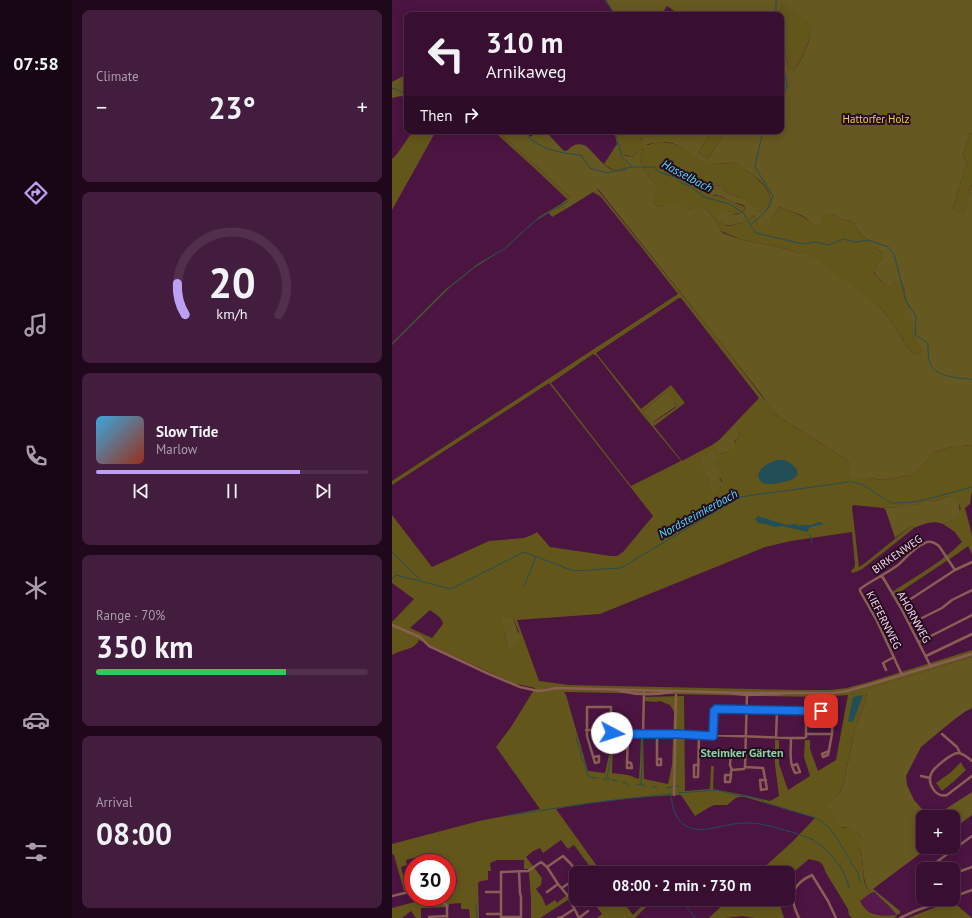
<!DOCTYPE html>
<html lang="en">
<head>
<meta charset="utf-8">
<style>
	:root { --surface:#380f31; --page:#431d3d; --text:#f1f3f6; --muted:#ab9cab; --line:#522f4d; --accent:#bca0f2 }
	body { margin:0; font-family:"PT Sans",sans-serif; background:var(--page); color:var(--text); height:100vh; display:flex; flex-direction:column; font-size:15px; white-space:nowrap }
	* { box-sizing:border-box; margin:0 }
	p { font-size:13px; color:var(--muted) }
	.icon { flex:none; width:22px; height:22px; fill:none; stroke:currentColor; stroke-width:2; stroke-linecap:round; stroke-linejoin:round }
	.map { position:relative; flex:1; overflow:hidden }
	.side { display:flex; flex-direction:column; gap:10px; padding:10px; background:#1f081b; width:320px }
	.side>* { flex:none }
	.guide { position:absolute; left:12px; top:12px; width:380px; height:122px; border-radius:8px; box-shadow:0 2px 10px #0003,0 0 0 1px var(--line); background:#380f31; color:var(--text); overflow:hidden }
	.buttons { position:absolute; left:524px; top:810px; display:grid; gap:8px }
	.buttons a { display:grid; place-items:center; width:44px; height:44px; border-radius:8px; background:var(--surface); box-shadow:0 2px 10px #0003,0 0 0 1px var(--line); font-size:20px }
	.speed { position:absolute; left:12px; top:854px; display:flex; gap:8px; font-size:20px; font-weight:700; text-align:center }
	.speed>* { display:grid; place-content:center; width:52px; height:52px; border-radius:50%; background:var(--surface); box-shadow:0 2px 10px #0003,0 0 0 1px var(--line); line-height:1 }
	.speed .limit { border:6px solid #d22; background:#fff; color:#111 }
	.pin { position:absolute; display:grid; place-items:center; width:34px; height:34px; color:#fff; margin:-17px; border-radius:8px; box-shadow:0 2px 6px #0006 }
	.me { position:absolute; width:44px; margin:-22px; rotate:95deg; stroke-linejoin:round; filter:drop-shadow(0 0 3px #0008) }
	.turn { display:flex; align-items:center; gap:14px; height:84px; padding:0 16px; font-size:18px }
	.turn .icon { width:52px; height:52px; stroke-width:2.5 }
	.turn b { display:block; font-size:28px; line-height:34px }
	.then { display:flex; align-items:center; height:38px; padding:0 16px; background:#0003; gap:8px; font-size:15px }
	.big { font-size:30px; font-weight:700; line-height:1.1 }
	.side .card { flex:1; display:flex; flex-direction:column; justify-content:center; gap:6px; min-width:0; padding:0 14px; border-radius:8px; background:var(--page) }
	.side .dial { align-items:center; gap:0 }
	.dial svg { height:104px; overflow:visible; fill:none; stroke:var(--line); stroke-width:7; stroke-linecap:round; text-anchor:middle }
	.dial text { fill:var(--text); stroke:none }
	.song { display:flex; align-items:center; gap:12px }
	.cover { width:48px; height:48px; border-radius:6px; background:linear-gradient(135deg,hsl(200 70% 55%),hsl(10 70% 35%)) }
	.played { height:4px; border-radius:2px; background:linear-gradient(90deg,var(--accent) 75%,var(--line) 75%) }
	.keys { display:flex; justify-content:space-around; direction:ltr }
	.heat { display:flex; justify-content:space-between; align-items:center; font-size:22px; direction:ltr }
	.charge { height:6px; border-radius:3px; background:linear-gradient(90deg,#34c759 70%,var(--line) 0) }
	.trip { position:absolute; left:177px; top:866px; width:226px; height:40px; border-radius:8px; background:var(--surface); box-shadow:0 2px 10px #0003,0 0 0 1px var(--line); font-weight:700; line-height:40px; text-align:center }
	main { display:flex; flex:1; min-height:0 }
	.tab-bar { display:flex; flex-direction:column; width:72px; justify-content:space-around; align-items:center; background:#160614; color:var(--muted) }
	.tab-bar .icon { width:28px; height:28px }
	.tab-bar .on { color:var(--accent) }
	.tab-bar b { font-size:18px; color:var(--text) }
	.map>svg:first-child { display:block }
</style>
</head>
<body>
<main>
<nav class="tab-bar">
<b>07:58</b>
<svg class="icon on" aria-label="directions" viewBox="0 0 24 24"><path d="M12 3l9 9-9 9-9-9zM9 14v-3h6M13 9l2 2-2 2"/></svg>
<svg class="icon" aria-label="music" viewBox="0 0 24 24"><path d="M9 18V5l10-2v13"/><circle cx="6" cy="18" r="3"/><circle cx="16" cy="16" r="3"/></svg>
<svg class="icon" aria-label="phone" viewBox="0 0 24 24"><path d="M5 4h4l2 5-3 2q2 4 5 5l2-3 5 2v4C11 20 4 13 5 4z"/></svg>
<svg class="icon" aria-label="climate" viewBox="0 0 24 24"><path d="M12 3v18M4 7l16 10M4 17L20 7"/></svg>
<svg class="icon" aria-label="car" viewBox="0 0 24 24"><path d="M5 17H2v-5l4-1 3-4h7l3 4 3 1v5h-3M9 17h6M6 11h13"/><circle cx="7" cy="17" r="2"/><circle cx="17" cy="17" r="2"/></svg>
<svg class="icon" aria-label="filters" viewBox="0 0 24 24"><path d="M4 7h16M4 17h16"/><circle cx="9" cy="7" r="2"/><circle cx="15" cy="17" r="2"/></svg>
</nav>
<section class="side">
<div class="card"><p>Climate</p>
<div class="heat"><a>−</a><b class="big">23°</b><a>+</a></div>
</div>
<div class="card dial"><svg viewBox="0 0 100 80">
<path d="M14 69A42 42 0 1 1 86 69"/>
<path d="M14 69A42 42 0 0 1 8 45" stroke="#bca0f2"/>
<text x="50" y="56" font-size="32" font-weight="700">20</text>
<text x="50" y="72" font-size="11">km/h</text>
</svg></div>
<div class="card">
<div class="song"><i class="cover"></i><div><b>Slow Tide</b><p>Marlow</p></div></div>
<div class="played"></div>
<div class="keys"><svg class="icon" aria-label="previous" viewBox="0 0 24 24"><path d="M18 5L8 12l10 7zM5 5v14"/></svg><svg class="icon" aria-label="pause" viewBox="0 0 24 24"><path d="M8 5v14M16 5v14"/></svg><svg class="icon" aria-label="next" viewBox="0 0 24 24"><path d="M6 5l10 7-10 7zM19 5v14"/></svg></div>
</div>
<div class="card"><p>Range · 70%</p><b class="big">350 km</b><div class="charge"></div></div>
<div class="card"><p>Arrival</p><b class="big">08:00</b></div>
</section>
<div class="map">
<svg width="580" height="918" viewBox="0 0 580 918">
	<rect width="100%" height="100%" fill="#4b1441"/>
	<!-- built -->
	<path fill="#581a4c" d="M481,892L497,906L505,915L484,916L474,909L468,901Z"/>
	<!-- green -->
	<path fill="#63561b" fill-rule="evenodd" d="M390,1L419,22C420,40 411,56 402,71L396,66L389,25V15H388Z
		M21,131H44L0,210V159L5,154Z
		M104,131H108L110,135L178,197L175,199L140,166L107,136Z
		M222,131H228V135L234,137H247L256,145C260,143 263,143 268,142C290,142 295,154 313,160C316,162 321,164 325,164C332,165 342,160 349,165C350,167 351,169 353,170C355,172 358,173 361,175C368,181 383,194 377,205C375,209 372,211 367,212L364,210L359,204L347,197L340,195L335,193L329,186L324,185L315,188L320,195C329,196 335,199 342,203C348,205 350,204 354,209C350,213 346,213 341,215C337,216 332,219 328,221C330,222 331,224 333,225C341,228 357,220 362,215L366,224L380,219L386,209L388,207C400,212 412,215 420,224L430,221L433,214H440L448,219L458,221L463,224L469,235L476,240L484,249L491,253V258L484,266L482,273C487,280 491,284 499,286L504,281H508C513,286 514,290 512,297L517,305L516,309L522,320L523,327H526L527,329L526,331L520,334L523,339L530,348V350L526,355H523L515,347L502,326L488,307L409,253L378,245L350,240L331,232L329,231L326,223L315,210L311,207H302L298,210H293L272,206L268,207L264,205L261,201V197L264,191V184C259,179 249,167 248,160C248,156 249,154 251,151L250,149L240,157L233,155L229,157L233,165L234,170C224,173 219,169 212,164L225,144Z
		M320,131H323L331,136L316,159L306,153Z
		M578,133L580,134V184L571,216L561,209L575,162L571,155Z
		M205,189L328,342L382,412L387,417L454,459L457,463L476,478L491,480L519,475L524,472L535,461L539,453L562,446H569L579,445L580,446V493L579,495L578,504L573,508L580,535V554L576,546L565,554L502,596L500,592C524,576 550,562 570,542L563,532L551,524C558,521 573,515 567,504C565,501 560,498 557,496L549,499L539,502H531L524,505H511L505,507L492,508L461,505L460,507L467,567L473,563L519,526L522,528C508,539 494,551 479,562C471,568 471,570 460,573L459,571L462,568L463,565L460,532L399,541L373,547L208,614L125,620L147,681L177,685L409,690H437L455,688L477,682L580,650V657L474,690L475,698L463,729L451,786L448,792L435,807L441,813L452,828L457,827L462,832L465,833L470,837L471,839L468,850L470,857L472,881L475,888L479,893L468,901C477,918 489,916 505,915L502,918H460L457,915L456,909L434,873C430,860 428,862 417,859L396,877V873H366L399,843L423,818L353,797C342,796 343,800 335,805H322L316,808L303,816L289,795C247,797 205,800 164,809L210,873H200L199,868L182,845L176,849L169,840L151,853L148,848L141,851L134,857L150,878L149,885L144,889L150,897L154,906L163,900L165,903L176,894L178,897L184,892V899L178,903L176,900L148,918H139V899L137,872L136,869H132V860H105L98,863L99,871H96V880L89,881L86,883L87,918H78L77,909H69V903L57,904V907L29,908V918H24L19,911L10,918H0V908L34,899L44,905L51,899L53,901L59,895L57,893L62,887L61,886L66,881L59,874L62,872L55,866V863H51L40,853L14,860L15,865L9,867L15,890L12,891L2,855L0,854V844L87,821L148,809L104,747L119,727L143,688L121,683L27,640C23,648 17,648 10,651C6,652 3,653 0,655V621H1L22,599L0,583V515L40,567L97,541L132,538L140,535L145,532L158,547L219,556H225L231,552L261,516L157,383L0,485V481L286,294L250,248L209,197L201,192ZM287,298H289L367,398L327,440L320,445L290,461L262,426L293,403L279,385L249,409L204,353ZM201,354L205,356L249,413L289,461L239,486L159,383ZM274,392L284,406L283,408L262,422L251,411ZM344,424L347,433L346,438L335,452L328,454L325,442ZM323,452L326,457L322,462V463L328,475L327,477L330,481V486L327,487L325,489L315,481ZM38,610C43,614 51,618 51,624L40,638L18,628ZM121,618L127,632L116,650L112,630ZM172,692L427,697L456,695L444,760L426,771L418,749V740H413L412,757L418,776L396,790L387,764V740H383V765L387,796L378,801L357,796L321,789L322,766H319L318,789L293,791L292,696L252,697L253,701L264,702L268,701L278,705L282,712L280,765L276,784L252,779L251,735H249L248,762L247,779L236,775L220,773L221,736H216L217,755L213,773L196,771L174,695Z
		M169,204L174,209L160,217L157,213L143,221L115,247L82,268L56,289L0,345V343L53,290L87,263L112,249L147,217Z
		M569,762L571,766L574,770L561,782L550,791L544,783L558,773Z
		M199,899H229L241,915L257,899H262L243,918H205L210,914Z
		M337,899H388L389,908L392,918H362L350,916L334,918H317Z
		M560,901L580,918H516L554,903Z"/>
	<!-- forest -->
	<path fill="#655820" d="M214,0H580V134L578,133L571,155L575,162L561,209L571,215L580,184V446L579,445L569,446H562L539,453L535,461L524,472L519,475L491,480L476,478L458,479L457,463L454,459L387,417L379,409L369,394L328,342L206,189L174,209L169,204L178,197L110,135L108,131H134L138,137L145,132L157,135L172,151L176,150C181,144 187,143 194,146C201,152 213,168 221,170C225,172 230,171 234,170L233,165L229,157L230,155L240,157L250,149L251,151C250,153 248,156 248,159C248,165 257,176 261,181C262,182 264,183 265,185C268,192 256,197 264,205C269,209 280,203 288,204L294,210H298L302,207H311L315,210L326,223L329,231L331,233L350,240L378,245L409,253L423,258L488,307L502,326L515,347L523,355H526L530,350V348C525,347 525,343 523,339C522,337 521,336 520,334L526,330V327H523L520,324L521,320H515L511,315L512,312L516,309L517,305L512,297C514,290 513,286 508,281H504L499,286H497C492,284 489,281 486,278C478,270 485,265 491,258V253L481,247L476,240L469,235L463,224L458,221L448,219L440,214H433L430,221L428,226L420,224L415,219L409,215L388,207L386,209L377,224L368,226L366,224L362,215C354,222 344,226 333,225L328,221L325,216L328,210L338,212L341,215L346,214L352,211L354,209C353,208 353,207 352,206C349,203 346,204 342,203C336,200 330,196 324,195C320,194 318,196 314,196L310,192L311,188H315L324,185L329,186L335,193L340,195L347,197L356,201L367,212C372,211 377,207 378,202C381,192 368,180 361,175C358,173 355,172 353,170C350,168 349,165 346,164C339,161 332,164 325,164C321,164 317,163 313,161C299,157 290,144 275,142C271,142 266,142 263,143C258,143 256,145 251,144L250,139L247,137H234L228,135V131H320L306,153L316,159L331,136L323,131H389V25L396,66L402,71C411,57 421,39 418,22L390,2L388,15H288L275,6L269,15H223Z
		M15,74V76L12,79V83L15,85V98L9,96L0,98V82Z
		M274,392L276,393L284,406L283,407L261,422L251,411Z
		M344,424C346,427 348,433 346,438C345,439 343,441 342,442L343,447L335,452L328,454L322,447L325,442Z
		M321,451L323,452L326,457V459L322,462V463L330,475L327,477L330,483V486L327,487L325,492H320C319,489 317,486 316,483C315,481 316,479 315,477C313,469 305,463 312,456C315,454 318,452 321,451Z
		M557,496L563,498L567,504L568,513L563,519L551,524C541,520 532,524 522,528L519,526L503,538L494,511L492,508L505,507L511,505H524L531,502H539L549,499Z
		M109,618H121L127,635C128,641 121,647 117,650H116L112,630Z
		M580,657V708L574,711L563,719L547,732L529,747L514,776L515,785L522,800L537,817H541L580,792V815L561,829V817H531V847H537L481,889L508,911V913L505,915L497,906L482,892L479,893C470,883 472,871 470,858C470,854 467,849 468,845C468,842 471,841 470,837L465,833L459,831L457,828C450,827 450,827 445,822C444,816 439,811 434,807L448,792L451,786L463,729L475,698V695L473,690Z"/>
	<!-- water -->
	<path fill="#224e58" d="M385,460C386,460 391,460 392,460C397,461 408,469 405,475C401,482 383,484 376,484C373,484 369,483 368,480C361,470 378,462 385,460Z
		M366,516L394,525L403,524L407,526L411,525H419L427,522L433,524L418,527L415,532L390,526L383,527L374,524L366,523L363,519Z
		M471,695L461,722L456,721L461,697Z"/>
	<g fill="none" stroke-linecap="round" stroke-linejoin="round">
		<!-- stream -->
		<path stroke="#224e58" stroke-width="1" d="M213,0L223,15
			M384,15V0
			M389,52L395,87L389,99
			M0,88L15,94
			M130,131C133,134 136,137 140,140C152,150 174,154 189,155L198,168L215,173L240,167H262L267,172L285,178L289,183L298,186L312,197L338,204L351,213L360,227
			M223,131L230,157L240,167
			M365,157L371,131
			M360,224L369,216L377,207L381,196L363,167L365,157
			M361,229L364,233L411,244L424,242L436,245L451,239L463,242L476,240L496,247L502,254L514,301L524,316L523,335L529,338L536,344C536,350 536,357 538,363C543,377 566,378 578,379L580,381
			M0,344L59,286L86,264L112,249L144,220L164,208L168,207L176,201
			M460,482C475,484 480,492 492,499
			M495,501L499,503H503L522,502L536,499L540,498L547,496L562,492L580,487
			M417,534L419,537L420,543
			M0,552L28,580
			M239,562L348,497L457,482
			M0,579L4,575L59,589L132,552L182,571L228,568L238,563
			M132,586L144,557
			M184,737L187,748L189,751V756L193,764L195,773L197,777L205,778
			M218,759L219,738
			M250,764V739
			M250,766L249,784L253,786
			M212,779H217
			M217,779L215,776L217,769L218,761
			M220,780L225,781
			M230,782L234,783L237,786
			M245,785L249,784
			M261,787H265
			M274,788L287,786
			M286,793L325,790L344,795L355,796L371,800V802L424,818
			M278,794C281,801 280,809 284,815C298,842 329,823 352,823C370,822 388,829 406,834
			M114,816C169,807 224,799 279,794
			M426,819C443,830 445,840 455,855
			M408,835L422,840
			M423,841L437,852L445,863
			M455,856L459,860L460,865L466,873V876L469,882
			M447,864L455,880L457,888
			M289,899L303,918
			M84,905L85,918"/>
		<!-- minor -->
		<path stroke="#895f54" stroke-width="2.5" d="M490,576L509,608L539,667
			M508,606L563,570L580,562
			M518,624L550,608L560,600L580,590
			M0,625L28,637C32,640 34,644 37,646L97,674L128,687L146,691L155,690L164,688L355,693H441L455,691L473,686L580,654
			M527,642L580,615
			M534,656L580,634
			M494,670L491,663L502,657
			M510,675L485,621L468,591V589C480,580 494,574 506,565C514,558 522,547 533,543C538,540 543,543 547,546L563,570
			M228,691C245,695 263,695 280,692
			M337,693L355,695L388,694
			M194,730H219
			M219,730V732L222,734H286L399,738H412L414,737V734
			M265,734V765H269V759H265
			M414,734H440
			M414,734V711
			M550,734L565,747L568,753
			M251,735L252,690
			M321,736L322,711L324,709L441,712L440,734L436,755L431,757L430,754L437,751
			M384,738L385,710
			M399,738C399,745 398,753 399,760C399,764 401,769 403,773L408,772L405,764L400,766
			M339,750L338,765L340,770
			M202,757L207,756V762L203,763L195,736V707H219V730
			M580,761C576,758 571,753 566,753C560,753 541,768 539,774C535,784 544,798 555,795L580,776
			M235,762L239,763L240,768H235V762L236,735
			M306,765H302V777H306L307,735
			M353,767L371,768L375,789L369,790L368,780H374
			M339,775L338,782H333V775H339V771L340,770L352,769L353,767L355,693
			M529,776L538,778
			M282,795L284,695
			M155,867L171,856L179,864L185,873
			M535,869L580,836
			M21,870V874
			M561,874L580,867
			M170,888L184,878
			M94,892H109
			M155,892L166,884
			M0,896L21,891
			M47,897L55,906V918
			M561,897L580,890
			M95,914H109
			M37,917L55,916
			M109,917H129V897L128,893L127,871
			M109,918V872L136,871L149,862L155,867L166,884L176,896L187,918
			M166,918L170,917L182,909
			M187,918L196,911
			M407,918C397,898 398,885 420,875L436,901L444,918
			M508,918L523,911L556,899"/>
	</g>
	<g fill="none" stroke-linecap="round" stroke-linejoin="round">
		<!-- route casing -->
		<g stroke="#114b97" stroke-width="10">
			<path id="route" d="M220,733L222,734H286L321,736L322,711L324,709L429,711"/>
		</g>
		<!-- route -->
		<use href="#route" stroke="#1a73e8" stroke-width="7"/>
	</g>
	<g text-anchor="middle" stroke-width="4" stroke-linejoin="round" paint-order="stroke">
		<!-- park labels -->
		<g font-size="11" fill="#efcf3e" stroke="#240c1f">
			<text x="484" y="123">Hattorfer Holz</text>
		</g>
		<!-- street labels -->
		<g font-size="11" fill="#f5d3ec" stroke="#240c1f">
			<text transform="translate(505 554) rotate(-35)" y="4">BIRKENWEG</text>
			<text transform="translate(522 617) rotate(61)" y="4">AHORNWEG</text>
			<text transform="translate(492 620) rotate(63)" y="4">KIEFERNWEG</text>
		</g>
		<!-- water labels -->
		<g font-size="12" font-style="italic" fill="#50defe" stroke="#240c1f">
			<text transform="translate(295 176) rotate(28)" y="4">Hasselbach</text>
			<text transform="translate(306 514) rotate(-29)" y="4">Nordsteimkerbach</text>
		</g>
		<!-- neighbourhood labels -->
		<g font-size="12" font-weight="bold" fill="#8ad4a6" stroke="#240c1f">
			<text x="350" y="757">Steimker Gärten</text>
		</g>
	</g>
</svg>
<div class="buttons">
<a>+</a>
<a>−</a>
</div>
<div class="speed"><div class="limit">30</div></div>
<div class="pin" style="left:429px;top:711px;background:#d93025"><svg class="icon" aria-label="arrive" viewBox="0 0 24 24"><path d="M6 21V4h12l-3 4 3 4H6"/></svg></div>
<svg class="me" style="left:220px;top:733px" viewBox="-20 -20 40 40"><circle r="19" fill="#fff"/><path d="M0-13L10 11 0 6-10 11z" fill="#1a73e8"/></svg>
<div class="trip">08:00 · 2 min · 730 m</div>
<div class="guide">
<div class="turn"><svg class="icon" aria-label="left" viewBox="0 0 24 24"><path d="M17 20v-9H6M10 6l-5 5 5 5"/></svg><div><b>310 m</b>Arnikaweg</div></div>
<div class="then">Then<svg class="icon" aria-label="right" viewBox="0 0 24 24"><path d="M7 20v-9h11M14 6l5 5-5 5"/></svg></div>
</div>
</div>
</main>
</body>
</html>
